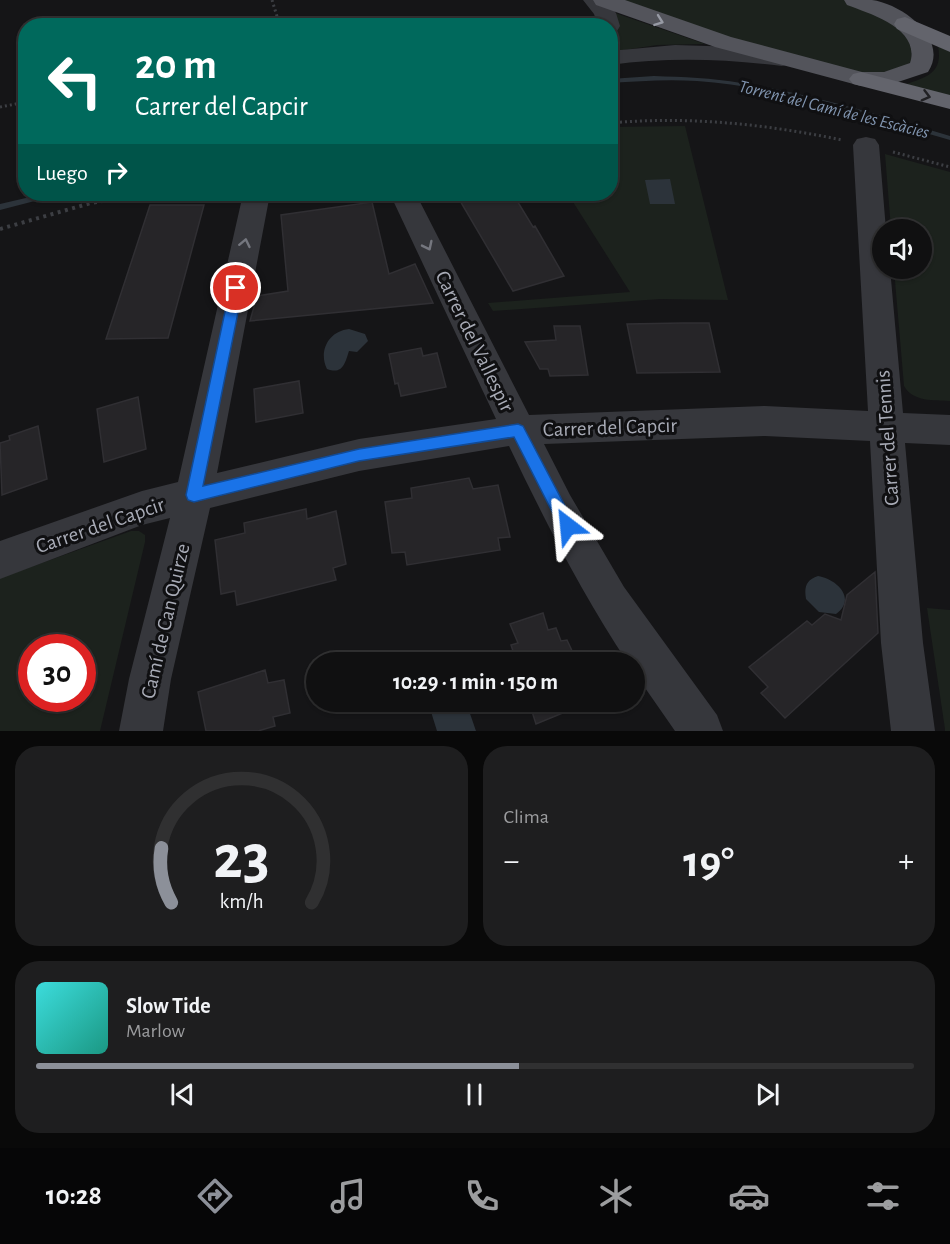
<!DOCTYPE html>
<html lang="es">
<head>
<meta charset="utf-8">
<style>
	:root { --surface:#101011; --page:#1e1e1f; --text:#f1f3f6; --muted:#9c9d9f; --line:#303031; --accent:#8c9099 }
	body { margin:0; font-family:"Alegreya Sans",sans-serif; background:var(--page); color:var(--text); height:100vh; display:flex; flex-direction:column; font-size:22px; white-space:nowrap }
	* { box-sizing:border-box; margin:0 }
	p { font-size:20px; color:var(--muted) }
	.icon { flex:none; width:33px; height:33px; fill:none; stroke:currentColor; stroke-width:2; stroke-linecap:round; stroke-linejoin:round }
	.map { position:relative; height:731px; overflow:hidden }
	.drawer { display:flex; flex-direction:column; gap:15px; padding:15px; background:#090909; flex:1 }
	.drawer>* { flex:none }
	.top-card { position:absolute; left:18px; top:18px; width:600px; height:183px; border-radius:24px; box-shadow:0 2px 4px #0004,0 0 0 2px var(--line); background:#00695c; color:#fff; overflow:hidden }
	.controls { position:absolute; left:872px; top:219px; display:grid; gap:12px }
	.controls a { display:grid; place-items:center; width:60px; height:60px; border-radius:50%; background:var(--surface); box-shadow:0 2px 4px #0004,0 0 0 2px var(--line); font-size:30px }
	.speed { position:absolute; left:18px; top:634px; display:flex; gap:12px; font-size:30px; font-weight:700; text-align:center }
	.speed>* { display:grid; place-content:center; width:78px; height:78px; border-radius:50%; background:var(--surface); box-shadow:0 2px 4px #0004,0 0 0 2px var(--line); line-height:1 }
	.speed .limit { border:9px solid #d22; background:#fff; color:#111 }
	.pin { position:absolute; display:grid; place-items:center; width:51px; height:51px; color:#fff; margin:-26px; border:3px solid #fff; border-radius:50%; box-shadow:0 2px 6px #0007 }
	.me { position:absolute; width:66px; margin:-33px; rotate:331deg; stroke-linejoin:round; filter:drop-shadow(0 0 4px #0008) }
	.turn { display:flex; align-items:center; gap:21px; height:126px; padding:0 18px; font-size:27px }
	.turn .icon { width:78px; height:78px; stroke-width:2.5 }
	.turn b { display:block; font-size:42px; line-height:51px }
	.then { display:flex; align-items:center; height:57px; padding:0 18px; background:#0003; gap:12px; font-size:22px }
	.big { font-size:45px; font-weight:700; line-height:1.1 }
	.drawer .tile { flex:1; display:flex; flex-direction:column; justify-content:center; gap:9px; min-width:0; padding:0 21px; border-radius:24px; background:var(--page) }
	.drawer .dial { align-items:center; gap:0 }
	.dial svg { height:156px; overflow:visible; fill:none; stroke:var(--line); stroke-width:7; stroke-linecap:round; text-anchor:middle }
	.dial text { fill:var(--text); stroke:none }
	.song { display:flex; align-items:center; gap:18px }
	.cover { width:72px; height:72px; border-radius:9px; background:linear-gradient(135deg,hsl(180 70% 55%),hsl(170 70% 35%)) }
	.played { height:6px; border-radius:3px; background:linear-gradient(90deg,var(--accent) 55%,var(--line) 55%) }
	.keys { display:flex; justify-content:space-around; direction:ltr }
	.heat { display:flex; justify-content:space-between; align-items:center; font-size:33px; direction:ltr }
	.drawer .tiles { flex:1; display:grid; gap:15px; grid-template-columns:1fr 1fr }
	.tile:last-child { grid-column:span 2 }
	.trip { position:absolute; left:306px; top:652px; width:339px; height:60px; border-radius:30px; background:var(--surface); box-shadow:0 2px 4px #0004,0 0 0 2px var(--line); font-weight:700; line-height:60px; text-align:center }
	.tabs { display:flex; height:96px; justify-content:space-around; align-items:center; background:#060607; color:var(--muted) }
	.tabs .icon { width:42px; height:42px }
	.tabs .on { color:var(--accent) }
	.tabs b { font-size:27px; color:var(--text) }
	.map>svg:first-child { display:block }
</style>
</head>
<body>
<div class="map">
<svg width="950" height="731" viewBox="0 0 950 731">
	<rect width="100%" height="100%" fill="#151517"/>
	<!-- green -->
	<path fill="#1c221d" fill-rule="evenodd" d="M618,0H844L905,30L913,39L911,62L901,68L880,73L857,72L751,45Z
		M615,13L705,44L657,45L611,52C610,38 617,28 615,13Z
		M938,46L950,52V96L906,84C928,77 943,72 938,46Z
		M685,126L728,300L660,299L493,311L488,303L630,292L568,194H610L611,127Z
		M885,154L950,172V401C934,400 913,402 904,386L894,269L921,268V230L891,229Z
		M131,531H139L145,535V542L100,731H0V578ZM32,648H82V699H32Z
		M927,608L950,610V731H945V729Z"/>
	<!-- water -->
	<path fill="#2c333a" d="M670,179L675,204H650L645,180Z
		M349,329L365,334L368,341L357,352L349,351C345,363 343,375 327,369C318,351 329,331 349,329Z
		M818,576C837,579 857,599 836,614L819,612L806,599C804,587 806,580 818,576Z
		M428,702H466L476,731H437Z"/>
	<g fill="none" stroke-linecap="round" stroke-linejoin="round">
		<!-- stream -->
		<path fill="#2c333a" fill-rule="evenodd" d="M654,76C683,77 712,78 741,83C812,94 881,116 950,136V140C867,117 784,87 697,81C668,79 639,81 610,83V79Z
			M43,194H55L54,196L0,210V204Z"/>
	</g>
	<!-- building -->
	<path fill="#262528" stroke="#302f33" stroke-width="1.5" d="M456,194H513L533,227L535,226L564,276L513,291Z
		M372,202L389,274L415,264L433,303L250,321L257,296L288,291L281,215Z
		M150,205H204L168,338L106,339Z
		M683,323H709L720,372L637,373L627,324Z
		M554,326H580L588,375L550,376L548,369H540L525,342L556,340Z
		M421,348L423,356L437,353L446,387L401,396L398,383L395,384L389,354Z
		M299,381L303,413L256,422L254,389Z
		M138,397L146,449L104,462L97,409Z
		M38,426L47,479L2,495L0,443L10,440L9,436Z
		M469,478L473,489L498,485L510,537L498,538L500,550L407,565L405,552L392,553L385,502L412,498L411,488Z
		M306,509L307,519L336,511L346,564L333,568L336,580L237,605L235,591L221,594L215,540L245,533L244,523Z
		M875,572L878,633L785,718L761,693L768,687L749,667L807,621L812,625L825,614L841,620L847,595Z
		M543,613L548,630L556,628L561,641L567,640L574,655L585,651L590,663H517L511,645L518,643L510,624Z
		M265,670L268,683L284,680L290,713L273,717L275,726L258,731H206L198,692Z
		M529,702H602L570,710L536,724Z"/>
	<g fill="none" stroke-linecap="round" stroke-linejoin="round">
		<!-- path-far1 -->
		<path stroke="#3c3e43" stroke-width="3" stroke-dasharray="2 3" stroke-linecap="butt" d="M272,0L280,26
			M0,107L26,102
			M610,123C689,116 765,124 842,140
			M893,152L950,167"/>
		<!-- path -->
		<path stroke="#3c3e43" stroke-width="4" stroke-dasharray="3 4.5" stroke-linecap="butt" d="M282,195L332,194
			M0,229L91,203L141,194"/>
		<!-- minor -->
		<path fill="#36373c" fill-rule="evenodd" d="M583,0H606L616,13L620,26L617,31L610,32V26H598L594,14Z
			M675,45L739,47L790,54L794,59L790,64L782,66C724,59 668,57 610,65V51Z
			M866,137L875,139L879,145L886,230H882V268H890L903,413L950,415V445L905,443L923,643L935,731H891L881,643L870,441L765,436L544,444L570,495L624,587L717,715L723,731H675L634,672V663H628C582,594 545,521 509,446L359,471L210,508L171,679L163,731H119L129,679L170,518L142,525L0,579V541L142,491L178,482L243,194H270L217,473L359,439L496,419L390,194H416L529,415L765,406L868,411L853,145L857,139Z"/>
		<!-- major -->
		<path fill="#53545b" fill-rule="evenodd" d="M593,0H625L731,37L862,72H884L910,63C921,29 871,14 847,5L844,0C853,0 863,0 872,0C902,4 950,39 928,72L886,86H861L715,47L596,5Z"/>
		<!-- highway -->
		<path fill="#63646c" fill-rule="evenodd" d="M905,17L950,36V52L897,29L894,24L897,19Z
			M861,72L950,95V109L853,84L849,79L853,74Z"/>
	</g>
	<!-- one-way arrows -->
	<defs><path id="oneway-chevron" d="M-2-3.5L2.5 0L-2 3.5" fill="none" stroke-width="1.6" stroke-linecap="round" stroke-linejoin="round" transform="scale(1.5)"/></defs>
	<use stroke="#979aa4" href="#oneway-chevron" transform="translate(659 21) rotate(20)"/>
	<use stroke="#212124" href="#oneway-chevron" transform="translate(926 96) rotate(15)"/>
	<g stroke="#75777f">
		<use href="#oneway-chevron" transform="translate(245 243) rotate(-78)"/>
		<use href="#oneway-chevron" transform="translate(428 246) rotate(64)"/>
	</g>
	<!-- route -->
	<path fill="#1a73e8" stroke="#114b97" stroke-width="1.5" d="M236,284L243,288L203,486L359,449L518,424L523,426L573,521L575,526L573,531L568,533L562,531L514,437L359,461L194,502L188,500L186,495L230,288Z"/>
	<g text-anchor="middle" stroke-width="6" stroke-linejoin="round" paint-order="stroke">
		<!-- far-water labels -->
		<g font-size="18" font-style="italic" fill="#8195b0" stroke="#101012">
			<text transform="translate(834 109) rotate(14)" y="6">Torrent del Camí de les Escàcies</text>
		</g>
		<!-- street labels -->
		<g font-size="21" fill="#a8abb6" stroke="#101012">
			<text transform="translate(475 341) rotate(64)" y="7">Carrer del Vallespir</text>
			<text transform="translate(610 427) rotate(-2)" y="7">Carrer del Capcir</text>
			<text transform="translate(887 438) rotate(-94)" y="7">Carrer del Tennis</text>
			<text transform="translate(100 525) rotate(-19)" y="7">Carrer del Capcir</text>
			<text transform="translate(165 621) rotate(-77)" y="7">Camí de Can Quirze</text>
		</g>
	</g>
</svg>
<div class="controls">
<a><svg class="icon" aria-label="sound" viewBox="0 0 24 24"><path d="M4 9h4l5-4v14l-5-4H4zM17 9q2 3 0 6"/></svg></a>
</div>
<div class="speed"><div class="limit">30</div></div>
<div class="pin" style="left:236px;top:288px;background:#d93025"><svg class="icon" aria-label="arrive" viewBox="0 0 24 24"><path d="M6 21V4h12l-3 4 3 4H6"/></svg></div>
<svg class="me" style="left:568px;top:526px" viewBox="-20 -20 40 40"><path d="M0-17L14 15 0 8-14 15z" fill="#1a73e8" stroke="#fff" stroke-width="4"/></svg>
<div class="trip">10:29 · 1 min · 150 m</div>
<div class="top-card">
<div class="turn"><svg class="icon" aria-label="left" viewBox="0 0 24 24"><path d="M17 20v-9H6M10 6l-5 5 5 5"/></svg><div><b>20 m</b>Carrer del Capcir</div></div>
<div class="then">Luego<svg class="icon" aria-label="right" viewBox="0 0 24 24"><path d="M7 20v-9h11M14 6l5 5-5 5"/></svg></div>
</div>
</div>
<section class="drawer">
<div class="tiles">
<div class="tile dial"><svg viewBox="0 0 100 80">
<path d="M14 69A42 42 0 1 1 86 69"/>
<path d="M14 69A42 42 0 0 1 9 41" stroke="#8c9099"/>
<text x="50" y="56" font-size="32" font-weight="700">23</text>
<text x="50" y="72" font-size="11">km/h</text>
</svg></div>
<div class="tile"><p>Clima</p>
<div class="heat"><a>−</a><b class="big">19°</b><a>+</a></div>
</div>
<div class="tile">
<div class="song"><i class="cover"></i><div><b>Slow Tide</b><p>Marlow</p></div></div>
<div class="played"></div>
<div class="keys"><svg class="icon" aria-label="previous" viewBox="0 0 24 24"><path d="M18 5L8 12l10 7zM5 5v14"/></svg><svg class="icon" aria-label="pause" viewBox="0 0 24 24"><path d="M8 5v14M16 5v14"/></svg><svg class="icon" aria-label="next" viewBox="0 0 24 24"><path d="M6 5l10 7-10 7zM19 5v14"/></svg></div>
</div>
</div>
</section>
<nav class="tabs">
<b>10:28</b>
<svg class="icon on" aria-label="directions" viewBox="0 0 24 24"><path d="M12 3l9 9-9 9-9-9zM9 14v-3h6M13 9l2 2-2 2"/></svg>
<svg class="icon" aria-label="music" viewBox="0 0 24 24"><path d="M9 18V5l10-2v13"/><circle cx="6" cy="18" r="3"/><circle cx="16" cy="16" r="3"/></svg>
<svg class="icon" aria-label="phone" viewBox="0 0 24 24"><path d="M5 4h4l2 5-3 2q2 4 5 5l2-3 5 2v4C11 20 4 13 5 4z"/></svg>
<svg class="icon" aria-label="climate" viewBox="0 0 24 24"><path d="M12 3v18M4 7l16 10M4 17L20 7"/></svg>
<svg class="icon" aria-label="car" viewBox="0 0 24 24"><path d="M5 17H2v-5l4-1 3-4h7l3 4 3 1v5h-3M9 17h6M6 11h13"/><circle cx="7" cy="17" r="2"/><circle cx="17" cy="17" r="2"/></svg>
<svg class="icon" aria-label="filters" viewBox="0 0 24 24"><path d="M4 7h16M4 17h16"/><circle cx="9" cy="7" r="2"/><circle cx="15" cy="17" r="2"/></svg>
</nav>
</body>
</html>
